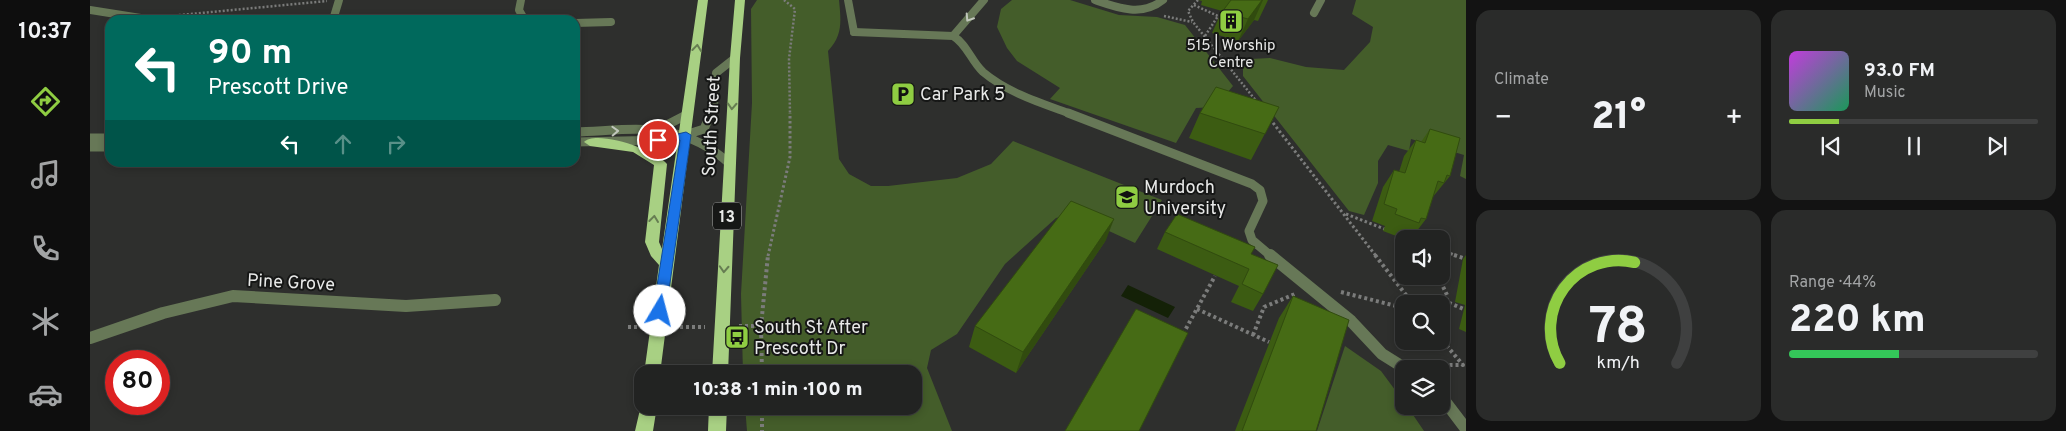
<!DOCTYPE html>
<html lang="en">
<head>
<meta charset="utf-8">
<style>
	:root { --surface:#222322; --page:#2a2b2a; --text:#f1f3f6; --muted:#a2a4a5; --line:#3f4040; --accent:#8fcd42 }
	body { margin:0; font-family:Overpass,sans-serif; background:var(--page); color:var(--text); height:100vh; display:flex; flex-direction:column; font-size:19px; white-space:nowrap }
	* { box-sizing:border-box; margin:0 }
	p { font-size:16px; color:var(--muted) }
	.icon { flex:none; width:28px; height:28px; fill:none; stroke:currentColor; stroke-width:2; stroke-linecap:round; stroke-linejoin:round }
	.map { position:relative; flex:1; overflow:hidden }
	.side { display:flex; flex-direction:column; gap:10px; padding:10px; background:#131313; width:600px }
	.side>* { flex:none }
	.top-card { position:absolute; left:15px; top:15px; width:475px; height:152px; border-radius:15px; box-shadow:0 2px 8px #0003,0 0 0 1px var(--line); background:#00695c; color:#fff; overflow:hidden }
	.tools { position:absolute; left:1305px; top:230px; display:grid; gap:10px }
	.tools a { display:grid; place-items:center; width:55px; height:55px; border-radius:10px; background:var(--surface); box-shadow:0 2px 8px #0003,0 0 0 1px var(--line); font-size:25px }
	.speed { position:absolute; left:15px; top:350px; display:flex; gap:10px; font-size:25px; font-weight:700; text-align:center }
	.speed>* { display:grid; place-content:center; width:65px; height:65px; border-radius:50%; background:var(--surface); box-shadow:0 2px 8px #0003,0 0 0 1px var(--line); line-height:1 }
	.speed .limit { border:8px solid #d22; background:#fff; color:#111 }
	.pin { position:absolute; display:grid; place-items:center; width:42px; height:42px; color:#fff; margin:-21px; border:2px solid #fff; border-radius:50%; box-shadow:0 1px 5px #0007 }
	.me { position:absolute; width:55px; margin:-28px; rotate:8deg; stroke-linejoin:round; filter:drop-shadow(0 0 4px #0008) }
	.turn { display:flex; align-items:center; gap:18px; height:105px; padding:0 20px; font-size:22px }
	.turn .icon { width:65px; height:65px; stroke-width:2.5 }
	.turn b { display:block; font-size:35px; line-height:42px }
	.lanes { display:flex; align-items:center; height:48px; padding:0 20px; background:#0003; justify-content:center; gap:25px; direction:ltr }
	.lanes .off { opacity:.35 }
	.big { font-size:38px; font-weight:800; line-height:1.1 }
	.side .widget { flex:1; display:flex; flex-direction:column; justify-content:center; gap:8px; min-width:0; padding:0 18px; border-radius:15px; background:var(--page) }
	.side .dial { align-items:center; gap:0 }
	.dial svg { height:130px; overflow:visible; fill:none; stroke:var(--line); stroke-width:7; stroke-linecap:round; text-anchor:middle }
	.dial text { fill:var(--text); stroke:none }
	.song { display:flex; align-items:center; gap:15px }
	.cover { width:60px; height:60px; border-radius:8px; background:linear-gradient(135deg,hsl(290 70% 55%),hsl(150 70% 35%)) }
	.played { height:5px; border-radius:2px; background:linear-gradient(90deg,var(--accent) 20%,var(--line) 20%) }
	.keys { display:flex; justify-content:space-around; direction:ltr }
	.heat { display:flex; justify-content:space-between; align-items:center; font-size:28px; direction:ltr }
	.charge { height:8px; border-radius:4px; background:linear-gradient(90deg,#34c759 44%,var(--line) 0) }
	.side .tiles { flex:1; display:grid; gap:10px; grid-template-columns:repeat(2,1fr) }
	.trip { position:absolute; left:544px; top:365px; width:288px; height:50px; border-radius:15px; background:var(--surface); box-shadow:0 2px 8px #0003,0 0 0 1px var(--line); font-weight:800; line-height:50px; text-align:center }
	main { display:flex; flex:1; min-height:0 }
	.menu { display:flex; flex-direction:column; width:90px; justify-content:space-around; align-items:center; background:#0e0e0e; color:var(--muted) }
	.menu .icon { width:35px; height:35px }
	.menu .active { color:var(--accent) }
	.menu b { font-size:22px; color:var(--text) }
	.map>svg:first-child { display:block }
</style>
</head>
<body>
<main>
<nav class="menu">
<b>10:37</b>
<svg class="icon active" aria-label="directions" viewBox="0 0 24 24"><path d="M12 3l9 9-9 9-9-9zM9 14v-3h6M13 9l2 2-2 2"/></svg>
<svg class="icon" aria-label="music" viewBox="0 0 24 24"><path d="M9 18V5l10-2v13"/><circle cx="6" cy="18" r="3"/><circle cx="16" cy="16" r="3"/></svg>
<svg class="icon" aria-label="phone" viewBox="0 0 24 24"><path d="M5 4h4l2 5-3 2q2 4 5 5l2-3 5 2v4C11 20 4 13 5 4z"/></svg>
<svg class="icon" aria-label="climate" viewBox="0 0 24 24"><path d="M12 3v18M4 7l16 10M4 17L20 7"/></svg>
<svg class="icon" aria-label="car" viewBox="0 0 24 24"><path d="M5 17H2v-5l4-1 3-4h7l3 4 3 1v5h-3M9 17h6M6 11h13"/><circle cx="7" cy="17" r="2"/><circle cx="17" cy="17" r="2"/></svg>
</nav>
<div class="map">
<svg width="1376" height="431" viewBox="0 0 1376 431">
	<rect width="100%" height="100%" fill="#2e2f2d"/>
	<!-- green -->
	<path fill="#445d2a" d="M667,0H749C751,21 753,35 738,51L749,159L759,174L781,186H798L867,178L901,164L923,141L1072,200L1045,243L982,214L966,218L915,264L867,334L841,350L837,368L862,431H657L655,406H822V374H653L651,294L662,103L661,9Z
		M922,0H980L1029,15L1067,17L1095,25L1143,86L1125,107L1106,108L1086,143L960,99L970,88L927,61L917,48L907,27L911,9Z
		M1266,0H1376V179L1370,176L1374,155L1321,139L1319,151L1298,145L1288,161V183L1274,215L1259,211L1153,76V68L1161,59L1180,58L1216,67L1254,70L1280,42L1283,27L1262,14Z
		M1255,346L1291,371L1314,402V406H1317L1334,431H1227Z"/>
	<!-- water -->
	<path fill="#142107" d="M1038,285L1085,307L1078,318L1031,296Z"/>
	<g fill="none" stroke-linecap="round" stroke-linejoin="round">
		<!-- path-far2 -->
		<path stroke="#7b7c7b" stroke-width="2.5" stroke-dasharray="2 2" stroke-linecap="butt" d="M694,0L705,9L699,59L700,114
			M1108,0L1098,11L1103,22L1167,102
			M1104,5L1128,16L1115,36
			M1074,16L1102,22
			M69,17L237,1"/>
		<!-- path-far1 -->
		<path stroke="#7b7c7b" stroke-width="3" stroke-dasharray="2.5 2.5" stroke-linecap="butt" d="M1180,119L1286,256
			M1256,214L1297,230
			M1315,236L1322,239
			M1351,250L1367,256
			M678,256L700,157V113"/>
		<!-- path -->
		<path stroke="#7b7c7b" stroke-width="4" stroke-dasharray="3 3" stroke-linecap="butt" d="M1285,255L1323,304
			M1364,255L1376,259
			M1348,276L1357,295V302L1376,310
			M1251,292L1314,308
			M1107,309L1179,342
			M1351,310L1359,306L1360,303
			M649,326H671
			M538,327H553
			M584,327H615
			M1093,334L1125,276
			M1163,335L1174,307L1205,294
			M1350,369L1352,365H1373L1351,339
			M672,374L671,326L678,255
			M672,406V431"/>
		<!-- service-far2 -->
		<path stroke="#677857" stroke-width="8" d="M1005,0C1028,8 1052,17 1073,0
			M1224,13L1231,0
			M764,32L863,36C877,44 881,61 893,72C918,93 951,103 981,114
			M863,36L894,0"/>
		<!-- service-far1 -->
		<path stroke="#677857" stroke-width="9" d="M978,113L1162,184L1170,190L1173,201L1159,231L1162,240L1181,256"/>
		<!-- service -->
		<path stroke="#677857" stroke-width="12" d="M1180,255L1261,321L1292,354L1316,369
			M1351,396L1376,429"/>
		<!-- minor-far1 -->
		<path stroke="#677857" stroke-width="8" d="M431,0L429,10L433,17L441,20
			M758,0L764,32
			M0,10L57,19
			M243,20L249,0
			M485,23L521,22"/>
		<!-- minor -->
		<path stroke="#677857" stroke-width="12" d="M0,338L73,313L143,296L316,306L405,300"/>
		<!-- tertiary-far1 -->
		<path stroke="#677857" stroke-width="8" d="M620,114L624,106L626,73L645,58"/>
		<!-- tertiary -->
		<path stroke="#677857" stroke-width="9" d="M571,128L598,114
			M485,132C546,130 589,119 639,163
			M0,138H20
			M485,142L579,140L614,129L621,113
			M0,147H20"/>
		<!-- trunk -->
		<path fill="#a8d083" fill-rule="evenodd" d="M608,0H618L570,374H554L569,265L561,256L555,242L564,165L543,152L500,146L494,142C506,129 567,150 577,164L569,242L572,249Z
			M645,0H655L650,58L638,374H622L640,58Z
			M552,401V406H567L563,431H545Z
			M619,406H637L636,431H618Z"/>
	</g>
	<!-- wall -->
	<path fill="#3c5c12" d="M1108,0H1178L1168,21L1164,20L1148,41L1122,33L1132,11L1111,5L1112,1Z
		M1189,107L1161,160L1099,138L1110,113Z
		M1340,129L1360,176L1342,198L1336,219L1323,236L1319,235L1317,239H1314L1293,231L1295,226L1282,221L1293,187L1304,170L1309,172L1314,156L1326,140L1331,142Z
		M1075,232L1161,254L1173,294L1163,311L1141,302L1149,286L1067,249Z
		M1016,240L926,373L879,347L885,326Z
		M1376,255V332L1369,329L1375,305L1365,302L1373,259Z
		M1203,296L1226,431H1145L1189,318Z"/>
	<!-- shaded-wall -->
	<path fill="#314b0f" d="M1161,0H1173L1164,20L1148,41L1158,19Z
		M1024,219L1016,240L926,373L933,352Z"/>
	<!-- building -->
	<path fill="#466b15" stroke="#314b0f" d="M1141,0H1172L1158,19L1132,12Z
		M1126,87L1189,107L1175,134L1110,113Z
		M1340,129L1370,138L1360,176L1357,175L1354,183L1348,181L1336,219L1331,218L1329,223L1305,214L1307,209L1294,204L1304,170L1315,173L1326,140L1335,143Z
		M981,201L1024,219L933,352L885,326Z
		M1087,214L1165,247L1161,254L1188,265L1173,294L1152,284L1159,269L1075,232Z
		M1203,296L1259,320L1226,431H1152Z
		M1046,309L1098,333L1049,431H975Z"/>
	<!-- one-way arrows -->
	<defs><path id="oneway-chevron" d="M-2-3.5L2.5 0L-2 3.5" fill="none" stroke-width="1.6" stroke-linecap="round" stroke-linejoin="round" transform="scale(1.25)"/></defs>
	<g stroke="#c1c7bc">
		<use href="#oneway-chevron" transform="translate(879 18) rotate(123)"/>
		<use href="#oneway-chevron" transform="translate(525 131) rotate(-2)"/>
	</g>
	<g stroke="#667d52">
		<use href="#oneway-chevron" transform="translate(607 48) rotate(-83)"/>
		<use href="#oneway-chevron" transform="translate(642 106) rotate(93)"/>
		<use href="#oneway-chevron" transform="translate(564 219) rotate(-83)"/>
		<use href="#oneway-chevron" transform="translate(634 269) rotate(93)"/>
	</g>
	<!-- route -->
	<path fill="#1a73e8" stroke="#114b97" d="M596,132L601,135L576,311L570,316L563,311L590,140L568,143L563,140Z"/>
	<!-- icons -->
	<defs>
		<g id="building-square" transform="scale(1.25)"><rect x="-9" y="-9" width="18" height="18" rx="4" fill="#8fcd42" stroke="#161716"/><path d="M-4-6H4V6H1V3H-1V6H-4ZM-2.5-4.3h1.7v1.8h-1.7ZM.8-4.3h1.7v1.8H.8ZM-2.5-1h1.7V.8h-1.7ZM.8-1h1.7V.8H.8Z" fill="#111"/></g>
		<g id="parking-square" transform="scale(1.25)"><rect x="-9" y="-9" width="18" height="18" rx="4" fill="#8fcd42" stroke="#161716"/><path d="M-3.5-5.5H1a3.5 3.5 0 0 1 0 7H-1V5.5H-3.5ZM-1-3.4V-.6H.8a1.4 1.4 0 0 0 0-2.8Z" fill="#111"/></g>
		<g id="university-square" transform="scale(1.25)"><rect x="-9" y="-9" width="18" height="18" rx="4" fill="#8fcd42" stroke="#161716"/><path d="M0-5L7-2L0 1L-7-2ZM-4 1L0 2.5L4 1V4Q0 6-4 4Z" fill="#111"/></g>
		<g id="bus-square" transform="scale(1.25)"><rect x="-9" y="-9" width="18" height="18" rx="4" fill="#8fcd42" stroke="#161716"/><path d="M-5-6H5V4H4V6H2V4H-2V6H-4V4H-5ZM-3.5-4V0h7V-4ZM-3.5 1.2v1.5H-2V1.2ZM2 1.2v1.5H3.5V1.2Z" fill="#111"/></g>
	</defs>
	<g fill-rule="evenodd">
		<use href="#building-square" x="1141" y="21"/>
		<use href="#parking-square" x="813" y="94"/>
		<use href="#university-square" x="1037" y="197"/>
		<use href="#bus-square" x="647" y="337"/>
	</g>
	<g text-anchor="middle" stroke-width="4" stroke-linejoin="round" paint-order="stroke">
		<!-- far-poi labels -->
		<g font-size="15" fill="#e8e9e8" stroke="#161716">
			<text x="1141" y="50">515 | Worship<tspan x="1141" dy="17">Centre</tspan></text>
		</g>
		<!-- shield labels -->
		<rect fill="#161716" stroke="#a9aaa9" stroke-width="1" x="623" y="202.5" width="28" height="27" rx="4"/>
		<g font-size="16" font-weight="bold" fill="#e8e9e8">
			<text x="637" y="222">13</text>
		</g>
		<!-- poi labels -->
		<g font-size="18" fill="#e8e9e8" stroke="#161716" text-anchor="start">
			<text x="830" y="100">Car Park 5</text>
			<text x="1054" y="193">Murdoch<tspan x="1054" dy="21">University</tspan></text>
			<text x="664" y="333">South St After<tspan x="664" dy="21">Prescott Dr</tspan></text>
		</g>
		<!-- street labels -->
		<g font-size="18" fill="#e8e9e8" stroke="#161716">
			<text transform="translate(621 126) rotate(-87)" y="6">South Street</text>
			<text transform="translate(201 282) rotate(3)" y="6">Pine Grove</text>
		</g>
	</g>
</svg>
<div class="tools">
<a><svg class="icon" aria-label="sound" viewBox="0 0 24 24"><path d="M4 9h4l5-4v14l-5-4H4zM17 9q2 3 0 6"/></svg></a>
<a><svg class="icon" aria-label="search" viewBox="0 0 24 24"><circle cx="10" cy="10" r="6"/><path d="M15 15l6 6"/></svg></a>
<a><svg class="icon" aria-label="layers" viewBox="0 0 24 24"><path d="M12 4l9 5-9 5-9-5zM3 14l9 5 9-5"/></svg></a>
</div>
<div class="speed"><div class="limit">80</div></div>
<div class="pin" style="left:568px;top:140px;background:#d93025"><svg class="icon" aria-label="arrive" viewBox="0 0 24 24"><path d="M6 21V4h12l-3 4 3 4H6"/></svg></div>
<svg class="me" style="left:570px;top:311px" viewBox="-20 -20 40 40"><circle r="19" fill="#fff"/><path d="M0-13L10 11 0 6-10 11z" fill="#1a73e8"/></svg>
<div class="trip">10:38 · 1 min · 100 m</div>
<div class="top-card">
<div class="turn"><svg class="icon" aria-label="left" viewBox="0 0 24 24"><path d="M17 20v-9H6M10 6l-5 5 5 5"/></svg><div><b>90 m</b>Prescott Drive</div></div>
<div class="lanes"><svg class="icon" aria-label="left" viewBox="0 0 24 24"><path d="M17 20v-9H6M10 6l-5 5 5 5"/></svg><svg class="icon off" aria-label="ahead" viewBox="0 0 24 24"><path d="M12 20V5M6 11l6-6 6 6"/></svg><svg class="icon off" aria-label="right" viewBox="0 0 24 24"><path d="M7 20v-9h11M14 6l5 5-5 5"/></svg></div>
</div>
</div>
<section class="side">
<div class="tiles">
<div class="widget"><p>Climate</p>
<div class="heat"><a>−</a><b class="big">21°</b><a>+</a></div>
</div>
<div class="widget">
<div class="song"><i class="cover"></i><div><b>93.0 FM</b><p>Music</p></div></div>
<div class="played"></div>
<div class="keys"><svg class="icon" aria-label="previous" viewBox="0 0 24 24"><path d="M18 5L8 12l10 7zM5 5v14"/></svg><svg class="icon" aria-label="pause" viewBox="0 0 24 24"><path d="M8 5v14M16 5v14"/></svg><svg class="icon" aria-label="next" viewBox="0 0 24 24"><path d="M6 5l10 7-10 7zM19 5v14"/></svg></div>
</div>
<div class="widget dial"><svg viewBox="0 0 100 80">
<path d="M14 69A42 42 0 1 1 86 69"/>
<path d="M14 69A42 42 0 0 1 60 7" stroke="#8fcd42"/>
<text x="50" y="56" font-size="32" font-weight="700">78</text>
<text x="50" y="72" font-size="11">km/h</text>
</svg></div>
<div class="widget"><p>Range · 44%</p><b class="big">220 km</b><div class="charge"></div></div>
</div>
</section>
</main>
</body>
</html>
